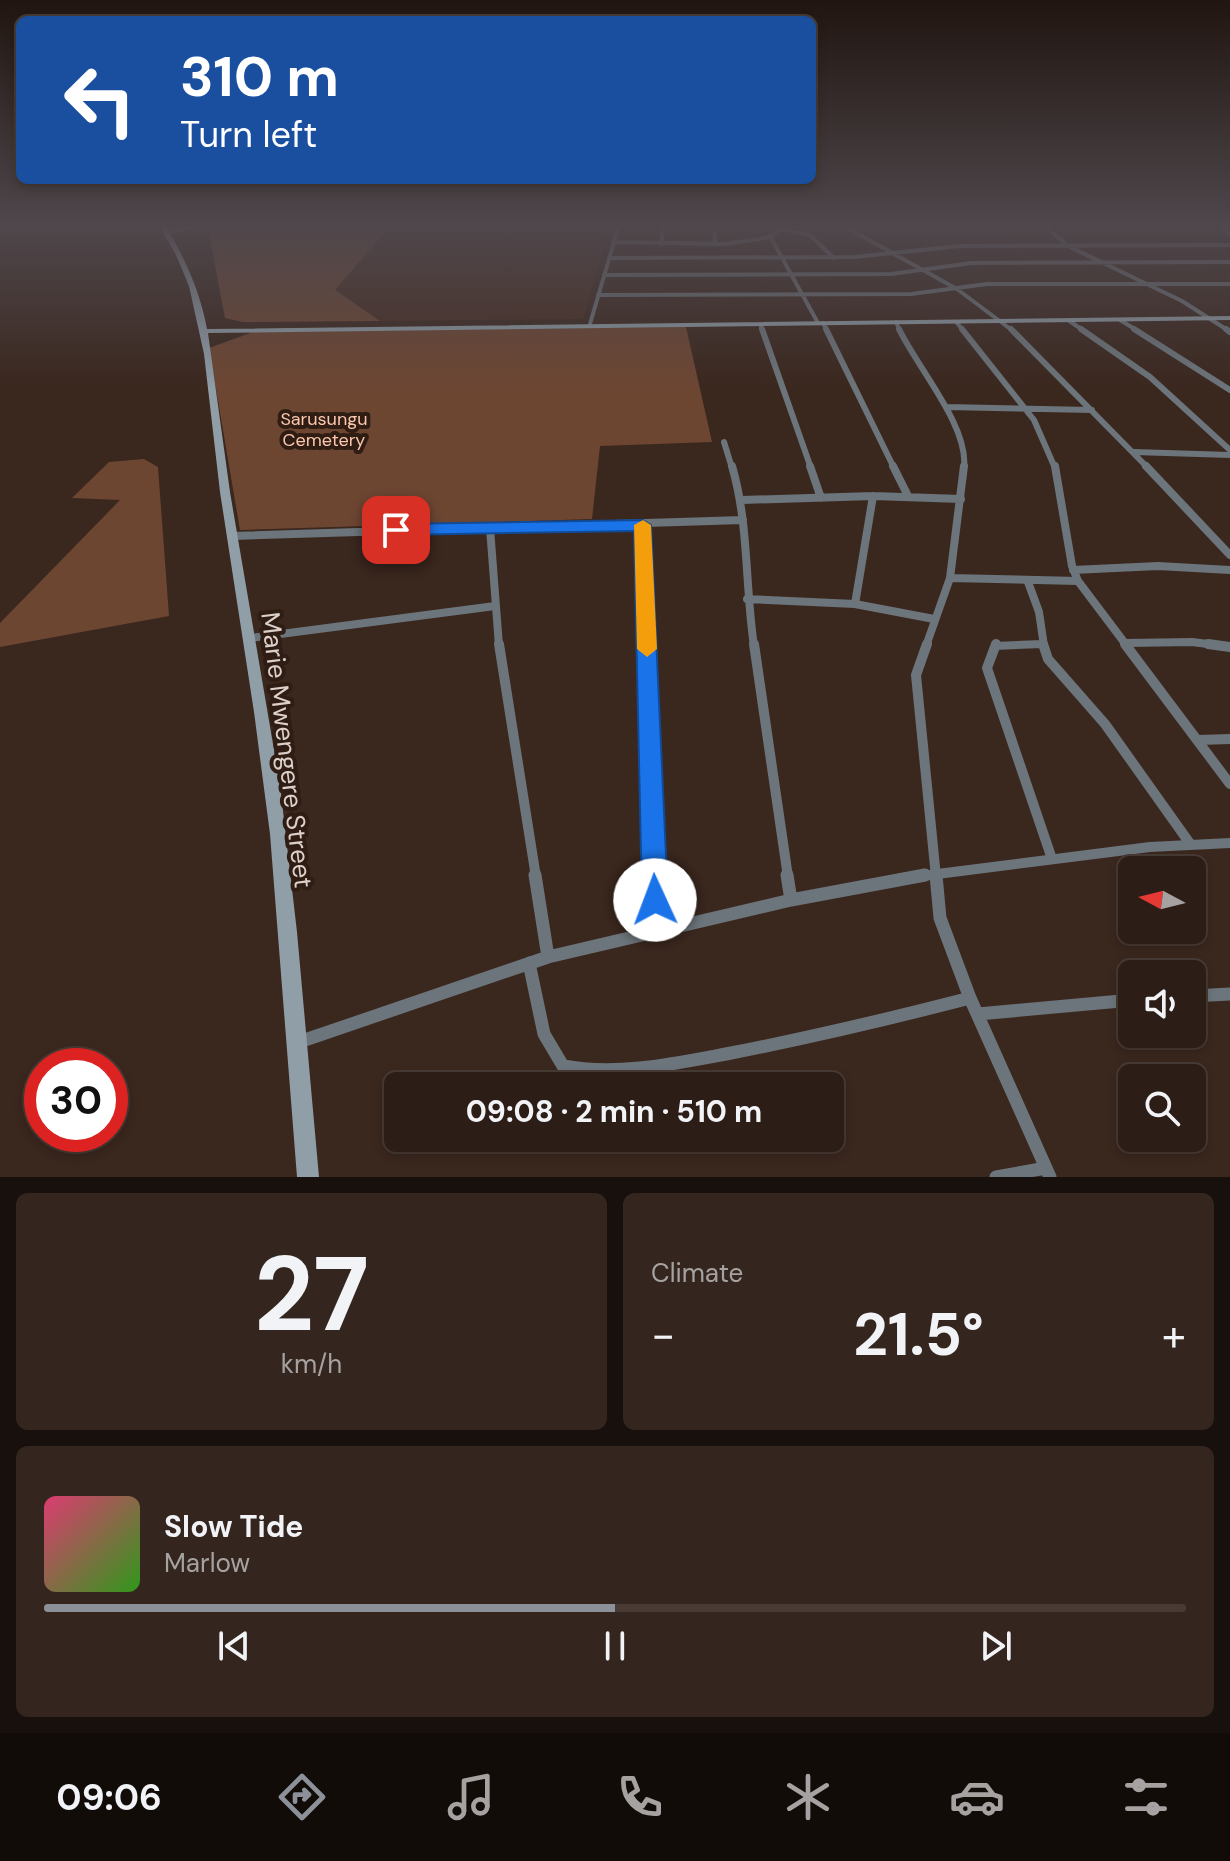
<!DOCTYPE html>
<html lang="en">
<head>
<meta charset="utf-8">
<style>
	:root { --surface:#2c1d16; --page:#34261f; --text:#f1f3f6; --muted:#a6a2a1; --line:#483b35; --accent:#8c9099 }
	body { margin:0; font-family:"DM Sans",sans-serif; background:var(--page); color:var(--text); height:100vh; display:flex; flex-direction:column; font-size:30px; white-space:nowrap }
	* { box-sizing:border-box; margin:0 }
	p { font-size:26px; color:var(--muted) }
	.icon { flex:none; width:44px; height:44px; fill:none; stroke:currentColor; stroke-width:2; stroke-linecap:round; stroke-linejoin:round }
	.map { position:relative; height:1177px; overflow:hidden }
	.side { display:flex; flex-direction:column; gap:16px; padding:16px; background:#18100c; flex:1 }
	.side>* { flex:none }
	.hud { position:absolute; left:16px; top:16px; width:800px; height:168px; border-radius:12px; box-shadow:0 4px 12px #0003,0 0 0 2px var(--line); background:#1a4fa0; color:#fff; overflow:hidden }
	.needle { width:52px; rotate:277deg }
	.tools { position:absolute; left:1118px; top:856px; display:grid; gap:16px }
	.tools a { display:grid; place-items:center; width:88px; height:88px; border-radius:12px; background:var(--surface); box-shadow:0 4px 12px #0003,0 0 0 2px var(--line); font-size:40px }
	.speed { position:absolute; left:24px; top:1048px; display:flex; gap:16px; font-size:40px; font-weight:700; text-align:center }
	.speed>* { display:grid; place-content:center; width:104px; height:104px; border-radius:50%; background:var(--surface); box-shadow:0 4px 12px #0003,0 0 0 2px var(--line); line-height:1 }
	.speed .limit { border:12px solid #d22; background:#fff; color:#111 }
	.pin { position:absolute; display:grid; place-items:center; width:68px; height:68px; color:#fff; margin:-34px; border-radius:16px; box-shadow:0 4px 12px #0006 }
	.me { position:absolute; width:88px; margin:-44px; rotate:358deg; stroke-linejoin:round; filter:drop-shadow(0 0 6px #0008) }
	.turn { display:flex; align-items:center; gap:28px; height:168px; padding:0 32px; font-size:36px }
	.turn .icon { width:104px; height:104px; stroke-width:2.5 }
	.turn b { display:block; font-size:56px; line-height:68px }
	.big { font-size:60px; font-weight:700; line-height:1.1 }
	.side .card { flex:1; display:flex; flex-direction:column; justify-content:center; gap:12px; min-width:0; padding:0 28px; border-radius:12px; background:var(--page) }
	.side .dial { align-items:center; gap:0 }
	.dial b { font-size:104px; line-height:1 }
	.song { display:flex; align-items:center; gap:24px }
	.cover { width:96px; height:96px; border-radius:12px; background:linear-gradient(135deg,hsl(340 70% 55%),hsl(110 70% 35%)) }
	.played { height:8px; border-radius:4px; background:linear-gradient(90deg,var(--accent) 50%,var(--line) 50%) }
	.keys { display:flex; justify-content:space-around; direction:ltr }
	.heat { display:flex; justify-content:space-between; align-items:center; font-size:44px; direction:ltr }
	.side .tiles { flex:1; display:grid; gap:16px; grid-template-columns:1fr 1fr }
	.card:last-child { grid-column:span 2 }
	.trip { position:absolute; left:384px; top:1072px; width:460px; height:80px; border-radius:12px; background:var(--surface); box-shadow:0 4px 12px #0003,0 0 0 2px var(--line); font-weight:700; line-height:80px; text-align:center }
	.dock { display:flex; height:128px; justify-content:space-around; align-items:center; background:#120c09; color:var(--muted) }
	.dock .icon { width:56px; height:56px }
	.dock .current { color:var(--accent) }
	.dock b { font-size:36px; color:var(--text) }
	.map>svg:first-child { display:block }
</style>
</head>
<body>
<div class="map">
<svg width="1230" height="1177" viewBox="0 0 1230 1177">
	<rect width="100%" height="100%" fill="#3a271e"/>
	<!-- built -->
	<path fill="#462c20" d="M352,225H611L583,319L380,321L334,290L388,230L349,228Z"/>
	<!-- green -->
	<path fill="#6d4632" d="M225,225H352L350,228L388,229L335,290L380,321L243,322L225,318L208,229Z
		M686,327L712,442L600,446L592,519L240,530L209,348L253,332Z
		M144,459L158,467L169,616L0,647V623L120,500L72,498L109,462Z"/>
	<g fill="none" stroke-linecap="round" stroke-linejoin="round">
		<!-- street-far4 -->
		<path stroke="#6c757b" stroke-width="4" d="M715,225V244
			M842,225L957,289L1013,331
			M1044,225L1068,246L1182,301L1229,331
			M1216,225L1230,234
			M777,228L810,235L834,258
			M168,233L200,225
			M771,238L818,323
			M613,242L725,244L766,238L777,232L776,225
			M661,244L664,225
			M609,258L854,257L960,246L1230,245
			M604,275L891,274L971,263L1230,262
			M598,295L911,294L987,284H1230
			M1068,320L1084,331
			M1120,320L1138,331
			M896,322L900,331
			M956,322L964,331
			M823,323L827,331
			M590,324L619,225
			M760,324L763,331"/>
		<!-- street-far3 -->
		<path stroke="#6c757b" stroke-width="6" d="M762,329L811,468
			M826,329L894,468
			M899,329C917,367 969,426 964,468
			M962,329L1034,420L1055,468
			M1011,329L1148,468
			M1081,329L1150,377L1230,450
			M1134,329L1230,390
			M1226,329L1230,332
			M947,407L1092,410
			M724,442L732,468
			M1134,452L1230,455"/>
		<!-- street-far2 -->
		<path stroke="#6c757b" stroke-width="8" d="M732,466C749,524 745,586 754,646
			M810,466L821,498
			M893,466L908,496
			M1055,466L1072,566L1078,581L1127,646
			M1146,466L1230,555
			M742,500L873,496L961,499
			M643,525L647,646
			M490,528L499,646
			M232,536L743,520
			M1073,570L1158,566L1230,570
			M950,578L1078,581
			M1028,582L1039,612L1044,646
			M747,599L855,604L934,619
			M855,604L873,496
			M250,638L495,606
			M1126,643L1192,642L1224,646
			M926,646L950,578L964,466
			M995,646L1042,644"/>
		<!-- street-far1 -->
		<path stroke="#6c757b" stroke-width="10" d="M499,644L536,877
			M647,644L654,877
			M754,644L788,877
			M927,644L916,675L936,877
			M996,644L987,668L1052,859
			M1043,644L1048,659L1105,724L1191,845
			M1125,644L1230,784
			M1208,644L1230,647
			M1198,740L1230,739
			M914,877L1150,847L1230,843"/>
		<!-- street -->
		<path stroke="#6c757b" stroke-width="13" d="M535,875L548,957
			M654,875L656,929
			M787,875L791,900
			M936,875L940,918L970,998L1050,1177
			M529,963L544,1034L563,1066C617,1076 673,1064 726,1054C808,1038 889,1019 970,998
			M1192,996L1230,994
			M978,1014L1132,1000
			M296,1043L548,957L791,900L925,875
			M996,1177L1046,1168"/>
		<!-- secondary -->
		<path fill="#909ea8" fill-rule="evenodd" d="M159,225H165C185,258 200,291 207,329L1230,316V320L208,333L230,492L280,785L297,932L319,1177H297L270,834L254,712L220,492L204,354L189,286L176,255Z"/>
	</g>
	<!-- sky -->
	<linearGradient id="sky" x2="0" y2="1"><stop stop-color="#201510"/><stop offset="0.58" stop-color="#4f474c"/><stop offset="1" stop-color="#4f474c" stop-opacity="0"/></linearGradient>
	<rect width="1230" height="390" fill="url(#sky)"/>
	<!-- route -->
	<path fill="#1a73e8" stroke="#114b97" stroke-width="2" d="M643,520L651,525L668,900L664,909L655,913L646,909L642,900L634,531L396,535L387,530L396,524Z"/>
	<!-- slow -->
	<path fill="#f59e0b" d="M643,520L651,525L657,649L647,657L637,649L634,525Z"/>
	<g text-anchor="middle" stroke-width="8" stroke-linejoin="round" paint-order="stroke">
		<!-- far-park labels -->
		<g font-size="18" fill="#fdc7ad" stroke="#2f1d14">
			<text x="324" y="425">Sarusungu<tspan x="324" dy="21">Cemetery</tspan></text>
		</g>
		<!-- near-street labels -->
		<g font-size="26" fill="#dcd0ca" stroke="#2f1d14">
			<text transform="translate(287 750) rotate(83)" y="9">Marie Mwengere Street</text>
		</g>
	</g>
</svg>
<div class="tools">
<a><svg class="needle" viewBox="-14 -14 28 28"><path d="M0-13l5 13h-10z" fill="#e53935"/><path d="M0 13l5-13h-10z" fill="#a6a2a1"/></svg></a>
<a><svg class="icon" aria-label="sound" viewBox="0 0 24 24"><path d="M4 9h4l5-4v14l-5-4H4zM17 9q2 3 0 6"/></svg></a>
<a><svg class="icon" aria-label="search" viewBox="0 0 24 24"><circle cx="10" cy="10" r="6"/><path d="M15 15l6 6"/></svg></a>
</div>
<div class="speed"><div class="limit">30</div></div>
<div class="pin" style="left:396px;top:530px;background:#d93025"><svg class="icon" aria-label="arrive" viewBox="0 0 24 24"><path d="M6 21V4h12l-3 4 3 4H6"/></svg></div>
<svg class="me" style="left:655px;top:900px" viewBox="-20 -20 40 40"><circle r="19" fill="#fff"/><path d="M0-13L10 11 0 6-10 11z" fill="#1a73e8"/></svg>
<div class="trip">09:08 · 2 min · 510 m</div>
<div class="hud">
<div class="turn"><svg class="icon" aria-label="left" viewBox="0 0 24 24"><path d="M17 20v-9H6M10 6l-5 5 5 5"/></svg><div><b>310 m</b>Turn left</div></div>
</div>
</div>
<section class="side">
<div class="tiles">
<div class="card dial"><b>27</b><p>km/h</p></div>
<div class="card"><p>Climate</p>
<div class="heat"><a>−</a><b class="big">21.5°</b><a>+</a></div>
</div>
<div class="card">
<div class="song"><i class="cover"></i><div><b>Slow Tide</b><p>Marlow</p></div></div>
<div class="played"></div>
<div class="keys"><svg class="icon" aria-label="previous" viewBox="0 0 24 24"><path d="M18 5L8 12l10 7zM5 5v14"/></svg><svg class="icon" aria-label="pause" viewBox="0 0 24 24"><path d="M8 5v14M16 5v14"/></svg><svg class="icon" aria-label="next" viewBox="0 0 24 24"><path d="M6 5l10 7-10 7zM19 5v14"/></svg></div>
</div>
</div>
</section>
<nav class="dock">
<b>09:06</b>
<svg class="icon current" aria-label="directions" viewBox="0 0 24 24"><path d="M12 3l9 9-9 9-9-9zM9 14v-3h6M13 9l2 2-2 2"/></svg>
<svg class="icon" aria-label="music" viewBox="0 0 24 24"><path d="M9 18V5l10-2v13"/><circle cx="6" cy="18" r="3"/><circle cx="16" cy="16" r="3"/></svg>
<svg class="icon" aria-label="phone" viewBox="0 0 24 24"><path d="M5 4h4l2 5-3 2q2 4 5 5l2-3 5 2v4C11 20 4 13 5 4z"/></svg>
<svg class="icon" aria-label="climate" viewBox="0 0 24 24"><path d="M12 3v18M4 7l16 10M4 17L20 7"/></svg>
<svg class="icon" aria-label="car" viewBox="0 0 24 24"><path d="M5 17H2v-5l4-1 3-4h7l3 4 3 1v5h-3M9 17h6M6 11h13"/><circle cx="7" cy="17" r="2"/><circle cx="17" cy="17" r="2"/></svg>
<svg class="icon" aria-label="filters" viewBox="0 0 24 24"><path d="M4 7h16M4 17h16"/><circle cx="9" cy="7" r="2"/><circle cx="15" cy="17" r="2"/></svg>
</nav>
</body>
</html>
